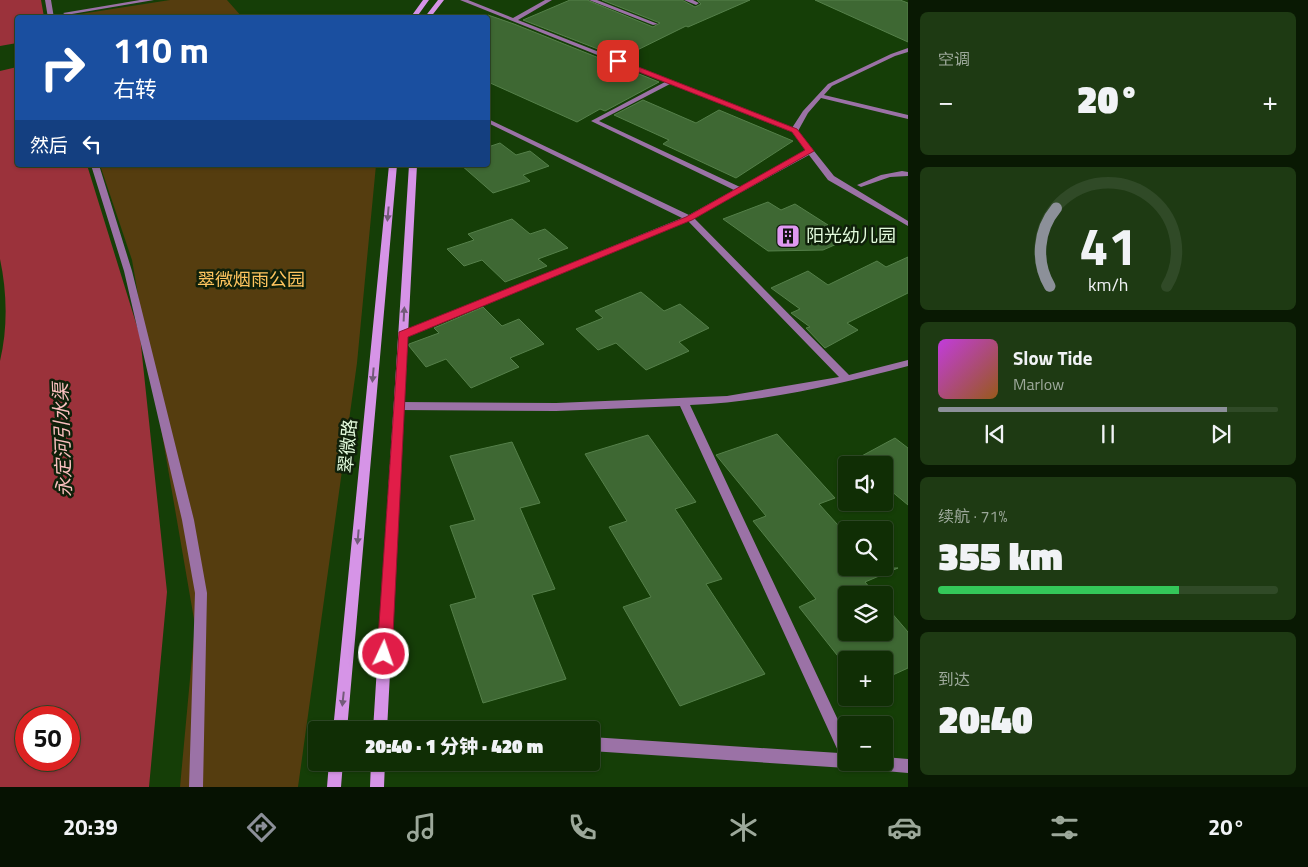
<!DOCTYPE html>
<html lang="zh">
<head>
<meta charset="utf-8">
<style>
	:root { --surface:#102e05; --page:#1e3a13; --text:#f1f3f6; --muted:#9ca89a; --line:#304a27; --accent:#8c9099 }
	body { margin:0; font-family:"Titillium Web","Noto Sans SC",sans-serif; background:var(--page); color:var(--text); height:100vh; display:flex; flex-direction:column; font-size:19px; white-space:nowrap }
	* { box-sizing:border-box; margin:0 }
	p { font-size:16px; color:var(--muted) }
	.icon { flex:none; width:28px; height:28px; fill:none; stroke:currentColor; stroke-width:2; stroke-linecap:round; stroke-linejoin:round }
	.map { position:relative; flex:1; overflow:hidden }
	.panel { display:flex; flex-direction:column; gap:12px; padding:12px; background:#091903; width:400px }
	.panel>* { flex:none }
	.guide { position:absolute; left:15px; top:15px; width:475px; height:152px; border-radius:5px; box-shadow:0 1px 4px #0004,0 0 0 1px var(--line); background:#1a4fa0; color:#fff; overflow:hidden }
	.controls { position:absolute; left:838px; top:456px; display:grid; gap:10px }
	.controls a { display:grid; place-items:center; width:55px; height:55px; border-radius:5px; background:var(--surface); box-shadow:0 1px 4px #0004,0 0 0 1px var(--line); font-size:25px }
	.speed { position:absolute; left:15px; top:706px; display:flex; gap:10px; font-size:25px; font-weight:700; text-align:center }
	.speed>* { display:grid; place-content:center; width:65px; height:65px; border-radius:50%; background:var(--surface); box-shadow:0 1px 4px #0004,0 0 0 1px var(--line); line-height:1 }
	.speed .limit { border:8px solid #d22; background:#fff; color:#111 }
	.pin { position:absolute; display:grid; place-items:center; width:42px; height:42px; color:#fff; margin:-21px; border-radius:10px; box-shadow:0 2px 8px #0006 }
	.me { position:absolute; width:55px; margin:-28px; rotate:3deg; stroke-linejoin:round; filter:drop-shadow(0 0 4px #0008) }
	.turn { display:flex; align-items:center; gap:18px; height:105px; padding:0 15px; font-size:22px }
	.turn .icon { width:65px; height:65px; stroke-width:2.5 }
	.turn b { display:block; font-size:35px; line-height:42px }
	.then { display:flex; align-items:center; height:48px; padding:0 15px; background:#0003; gap:10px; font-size:19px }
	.big { font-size:38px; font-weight:800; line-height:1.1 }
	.panel .tile { flex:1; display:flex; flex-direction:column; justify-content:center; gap:8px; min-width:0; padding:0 18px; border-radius:8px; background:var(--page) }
	.panel .dial { align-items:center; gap:0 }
	.dial svg { height:130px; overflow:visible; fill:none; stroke:var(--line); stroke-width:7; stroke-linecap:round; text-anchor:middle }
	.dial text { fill:var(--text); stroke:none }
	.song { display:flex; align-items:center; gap:15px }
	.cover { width:60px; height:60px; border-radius:8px; background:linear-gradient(135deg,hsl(290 70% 55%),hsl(30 70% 35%)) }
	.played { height:5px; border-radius:2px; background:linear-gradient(90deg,var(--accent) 85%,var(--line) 85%) }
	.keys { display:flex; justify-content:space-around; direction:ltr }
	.heat { display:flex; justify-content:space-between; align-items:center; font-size:28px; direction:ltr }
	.charge { height:8px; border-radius:4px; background:linear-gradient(90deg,#34c759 71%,var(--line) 0) }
	.trip { position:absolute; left:308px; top:721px; width:292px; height:50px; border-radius:5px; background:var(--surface); box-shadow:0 1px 4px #0004,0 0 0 1px var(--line); font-weight:800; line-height:50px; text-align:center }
	.dock { display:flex; height:80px; justify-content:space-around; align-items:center; background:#061202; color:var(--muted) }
	.dock .icon { width:35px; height:35px }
	.dock .active { color:var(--accent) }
	.dock b { font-size:22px; color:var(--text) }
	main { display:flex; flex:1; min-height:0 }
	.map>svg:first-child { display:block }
</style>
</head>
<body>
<main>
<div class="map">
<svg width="908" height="787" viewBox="0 0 908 787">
	<rect width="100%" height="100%" fill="#153e07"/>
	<!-- green -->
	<path fill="#553d0f" d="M170,0H227L242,17H61Z
		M100,165H376L357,363L298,787H180L195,625L132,260Z"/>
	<!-- water -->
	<path fill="#9b323b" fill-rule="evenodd" d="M0,0H41L44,17L18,18V165H87L140,336L167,592L149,787H0V361C8,328 7,291 0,259ZM26,718H69V760H26Z"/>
	<!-- pier -->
	<path fill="#153e07" d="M17,43V67L0,71V46Z"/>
	<!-- building -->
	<path fill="#3e6833" stroke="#55804a" d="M570,0H587L653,27L660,23L602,0H682L695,7L701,4L697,0H750L688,27L686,26L621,58L523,20Z
		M815,0H900L908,3V42Z
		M488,15L514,24L659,82L605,111L600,109L577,122L488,82Z
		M643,100L696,123L719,110L793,141L736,178L663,144L669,140L614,115Z
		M500,143L516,155L530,151L549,166L523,175L530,181L493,193L461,165H488V147Z
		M768,202L781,210L795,204L828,225L818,229L839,243L823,250L768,251L723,219Z
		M512,219L530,234L545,229L568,248L538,259L547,266L505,282L482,260L464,266L447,249L474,240L468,234Z
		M908,257V293L847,323L858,330L825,348L806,328L810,327L791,313L800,309L771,288L808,271L828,285L877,261L886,267Z
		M641,292L664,311L680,304L709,328L679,342L689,351L646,370L616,343L598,350L576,329L603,318L595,311Z
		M483,307L502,326L519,319L544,344L510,358L519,367L471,388L446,359L426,367L409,346V344L439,333L434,328Z
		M777,434L835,498L819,504L846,534V568H898L865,582L876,595H846V632H884V604L908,632V668L884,679V660H841L799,607L816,599L753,521L766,516L716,455Z
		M648,435L696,502L675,509L722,579L706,584L765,674L680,706L623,607L651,597L609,527L627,521L585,454Z
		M895,438L908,448V505L884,485V465H845Z
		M512,442L540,503L520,508L555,589L532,595L566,679L483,703L450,605L476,598L450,526L475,520L450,456Z"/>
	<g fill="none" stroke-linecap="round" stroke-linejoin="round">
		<!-- lane -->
		<path fill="#9b72a6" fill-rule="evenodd" d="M45,0H51L54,18H48Z
			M140,0H154L66,15L63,13Z
			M91,165H99L132,271L194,520L207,593L203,787H189L195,593L182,520L124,271Z"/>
		<!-- street -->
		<path fill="#9b72a6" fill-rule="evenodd" d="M460,0H468L513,18L545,0H552L518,20L792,128L803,111L828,84L891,54L908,48V52L895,56L832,86L824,95L908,115V119L821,98L808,113L798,131L834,176L908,221V226L828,180L809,155L694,218L849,375L908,360V366C837,385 763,402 690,405L846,737V762H852L851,766L846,768L591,751V737L839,753L680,406L556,411L399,410L394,406L399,402L556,403L727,396L839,377L688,221L406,337H400L398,335L400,333L682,218L488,123V119L689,215L734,190L591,121L665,82ZM670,84L792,132L806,150L740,187L599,121Z
			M589,0H597L658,24L653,25Z
			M684,0H693L699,3L696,5Z
			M902,171L908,172V176L890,177L861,187L857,185L881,175Z
			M884,757L908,759V773L862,769L857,767L855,762H884Z"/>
		<!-- secondary -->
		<path fill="#d694e7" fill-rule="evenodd" d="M423,0H429L416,18H410Z
			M438,0H444L430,18H424Z
			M389,165H397L347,730H333Z
			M409,165H417L387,730H373Z
			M329,762H343L341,787H327Z
			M371,762H385L384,787H370Z"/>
	</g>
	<!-- one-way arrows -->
	<defs><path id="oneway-solid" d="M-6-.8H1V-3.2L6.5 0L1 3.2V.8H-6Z" transform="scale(1.25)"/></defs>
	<g fill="#725a78">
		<use href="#oneway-solid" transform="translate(388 214) rotate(95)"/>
		<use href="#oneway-solid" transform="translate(404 314) rotate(-87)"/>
		<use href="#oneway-solid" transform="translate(373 375) rotate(95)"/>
		<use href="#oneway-solid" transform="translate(358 537) rotate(95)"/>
		<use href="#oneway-solid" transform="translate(343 699) rotate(96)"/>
	</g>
	<!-- route -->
	<path fill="#e11d48" stroke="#92132f" d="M618,59L797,129L814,151L692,220L408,337L392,654L390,659L384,660L379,659L377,654L399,332L686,217L805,150L792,132L616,63L615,61Z"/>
	<!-- icons -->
	<defs>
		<g id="building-square" transform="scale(1.25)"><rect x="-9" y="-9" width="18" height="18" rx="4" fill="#df98f1" stroke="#0f200a"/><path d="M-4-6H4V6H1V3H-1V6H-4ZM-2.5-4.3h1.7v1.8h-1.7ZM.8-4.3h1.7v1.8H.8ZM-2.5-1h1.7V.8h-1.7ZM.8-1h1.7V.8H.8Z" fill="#111"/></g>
	</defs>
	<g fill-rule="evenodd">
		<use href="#building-square" x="788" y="236"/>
	</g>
	<g text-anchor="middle" stroke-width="5" stroke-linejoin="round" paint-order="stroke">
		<!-- poi labels -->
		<g font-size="18" fill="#e3fbdd" stroke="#0f200a" text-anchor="start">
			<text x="806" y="242">阳光幼儿园</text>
		</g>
		<!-- park labels -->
		<g font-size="18" fill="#ffc55f" stroke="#0f200a">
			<text x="251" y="286">翠微烟雨公园</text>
		</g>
		<!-- street labels -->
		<g font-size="18" fill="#e3fbdd" stroke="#0f200a">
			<text transform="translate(348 446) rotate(-85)" y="6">翠微路</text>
		</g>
		<!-- water labels -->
		<g font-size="19" font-style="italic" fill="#fac0bf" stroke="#0f200a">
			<text transform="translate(62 440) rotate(-92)" y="7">永定河引水渠</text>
		</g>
	</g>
</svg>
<div class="controls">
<a><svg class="icon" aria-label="sound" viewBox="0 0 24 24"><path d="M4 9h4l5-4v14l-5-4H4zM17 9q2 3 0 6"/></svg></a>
<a><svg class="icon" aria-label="search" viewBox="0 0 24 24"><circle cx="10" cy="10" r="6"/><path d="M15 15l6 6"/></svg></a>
<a><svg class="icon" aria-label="layers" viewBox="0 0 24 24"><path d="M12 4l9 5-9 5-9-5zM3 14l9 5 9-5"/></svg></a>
<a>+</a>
<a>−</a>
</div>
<div class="speed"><div class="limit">50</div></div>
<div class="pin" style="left:618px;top:61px;background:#d93025"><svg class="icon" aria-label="arrive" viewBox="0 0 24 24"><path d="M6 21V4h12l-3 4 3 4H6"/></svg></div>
<svg class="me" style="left:384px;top:654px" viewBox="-20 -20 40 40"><circle r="17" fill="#e11d48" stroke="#fff" stroke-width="3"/><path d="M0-11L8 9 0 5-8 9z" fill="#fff"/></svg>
<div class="trip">20:40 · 1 分钟 · 420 m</div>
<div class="guide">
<div class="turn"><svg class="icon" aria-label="right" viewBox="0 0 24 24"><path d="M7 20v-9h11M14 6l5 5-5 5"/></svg><div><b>110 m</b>右转</div></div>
<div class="then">然后<svg class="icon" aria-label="left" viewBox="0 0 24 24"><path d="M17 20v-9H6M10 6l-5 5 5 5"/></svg></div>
</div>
</div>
<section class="panel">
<div class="tile"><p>空调</p>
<div class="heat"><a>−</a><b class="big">20°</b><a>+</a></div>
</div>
<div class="tile dial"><svg viewBox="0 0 100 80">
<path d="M14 69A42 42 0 1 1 86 69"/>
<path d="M14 69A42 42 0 0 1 18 21" stroke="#8c9099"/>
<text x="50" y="56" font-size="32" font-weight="700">41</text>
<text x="50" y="72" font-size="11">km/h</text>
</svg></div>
<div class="tile">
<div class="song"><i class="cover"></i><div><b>Slow Tide</b><p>Marlow</p></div></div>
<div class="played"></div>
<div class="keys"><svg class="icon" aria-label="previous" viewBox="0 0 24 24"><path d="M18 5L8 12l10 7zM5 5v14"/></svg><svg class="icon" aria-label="pause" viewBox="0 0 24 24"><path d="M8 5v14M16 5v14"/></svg><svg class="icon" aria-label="next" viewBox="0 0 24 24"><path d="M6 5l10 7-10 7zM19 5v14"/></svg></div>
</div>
<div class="tile"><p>续航 · 71%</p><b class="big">355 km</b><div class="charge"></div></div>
<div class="tile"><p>到达</p><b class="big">20:40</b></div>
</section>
</main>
<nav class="dock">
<b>20:39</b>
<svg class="icon active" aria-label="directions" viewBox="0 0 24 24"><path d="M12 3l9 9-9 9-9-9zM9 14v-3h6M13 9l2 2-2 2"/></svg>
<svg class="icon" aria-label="music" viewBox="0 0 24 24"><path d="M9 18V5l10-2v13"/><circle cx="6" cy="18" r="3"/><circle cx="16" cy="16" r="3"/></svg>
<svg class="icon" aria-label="phone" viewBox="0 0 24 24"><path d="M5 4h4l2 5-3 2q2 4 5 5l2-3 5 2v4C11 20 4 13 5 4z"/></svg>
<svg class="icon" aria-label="climate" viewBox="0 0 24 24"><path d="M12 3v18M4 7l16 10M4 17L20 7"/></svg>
<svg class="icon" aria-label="car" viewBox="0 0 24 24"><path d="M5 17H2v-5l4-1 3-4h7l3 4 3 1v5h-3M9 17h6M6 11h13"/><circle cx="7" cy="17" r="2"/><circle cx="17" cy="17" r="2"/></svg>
<svg class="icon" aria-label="filters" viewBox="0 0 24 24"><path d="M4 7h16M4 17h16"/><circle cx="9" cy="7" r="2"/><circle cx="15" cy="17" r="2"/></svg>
<b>20°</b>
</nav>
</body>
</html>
